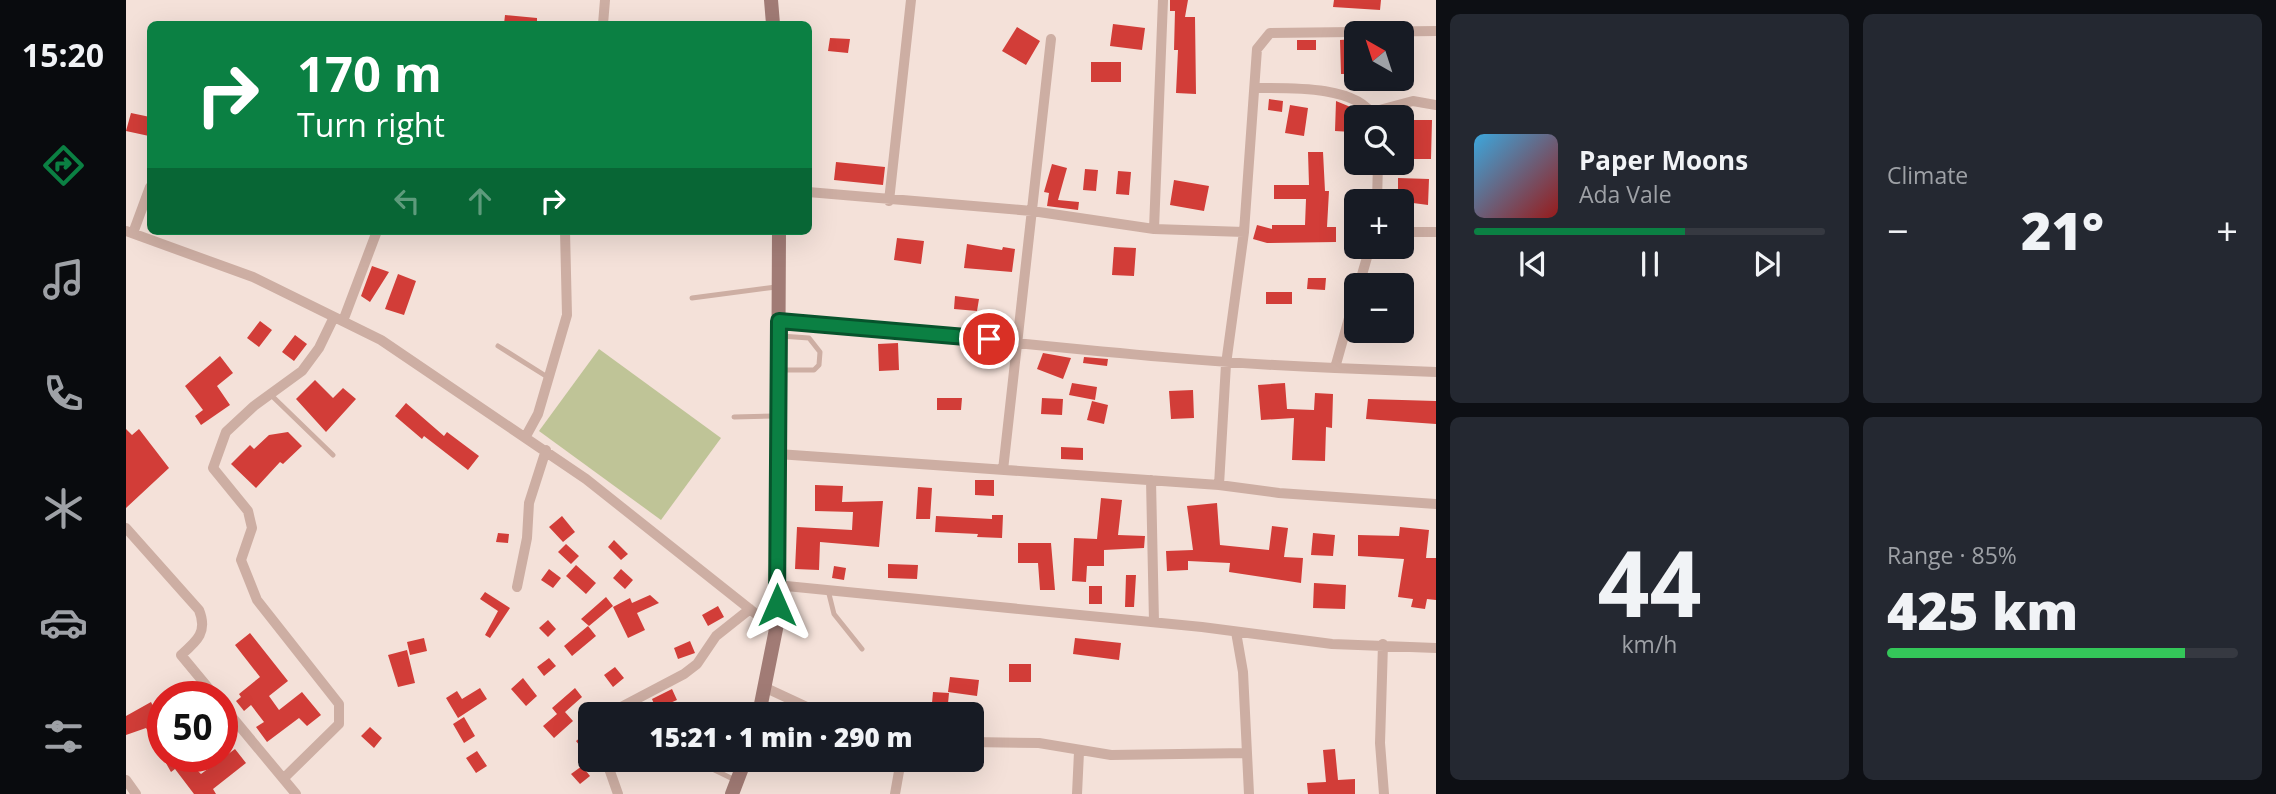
<!DOCTYPE html>
<html lang="en">
<head>
<meta charset="utf-8">
<style>
	:root { --surface:#171b24; --page:#242831; --text:#f1f3f6; --muted:#9ea1a6; --line:#363941; --accent:#0b8043 }
	body { margin:0; font-family:"Open Sans",sans-serif; background:var(--page); color:var(--text); height:100vh; display:flex; flex-direction:column; font-size:26px; white-space:nowrap }
	* { box-sizing:border-box; margin:0 }
	p { font-size:23px; color:var(--muted) }
	.icon { flex:none; width:38px; height:38px; fill:none; stroke:currentColor; stroke-width:2; stroke-linecap:round; stroke-linejoin:round }
	.map { position:relative; flex:1; overflow:hidden }
	.sheet { display:flex; flex-direction:column; gap:14px; padding:14px; background:#0d0f14; width:840px }
	.sheet>* { flex:none }
	.top-card { position:absolute; left:21px; top:21px; width:665px; height:214px; border-radius:10px; box-shadow:0 7px 28px #0002; background:#0b8043; color:#fff; overflow:hidden }
	.needle { width:46px; rotate:321deg }
	.controls { position:absolute; left:1218px; top:21px; display:grid; gap:14px }
	.controls a { display:grid; place-items:center; width:70px; height:70px; border-radius:10px; background:var(--surface); box-shadow:0 7px 28px #0002; font-size:35px }
	.speed { position:absolute; left:21px; top:681px; display:flex; gap:14px; font-size:35px; font-weight:700; text-align:center }
	.speed>* { display:grid; place-content:center; width:91px; height:91px; border-radius:50%; background:var(--surface); box-shadow:0 7px 28px #0002; line-height:1 }
	.speed .limit { border:10px solid #d22; background:#fff; color:#111 }
	.pin { position:absolute; display:grid; place-items:center; width:60px; height:60px; color:#fff; margin:-30px; border:4px solid #fff; border-radius:50%; box-shadow:0 2px 7px #0007 }
	.me { position:absolute; width:77px; margin:-38px; rotate:0deg; stroke-linejoin:round; filter:drop-shadow(0 0 5px #0008) }
	.turn { display:flex; align-items:center; gap:24px; height:147px; padding:0 35px; font-size:32px }
	.turn .icon { width:91px; height:91px; stroke-width:2.5 }
	.turn b { display:block; font-size:49px; line-height:60px }
	.lanes { display:flex; align-items:center; height:66px; padding:0 35px; background:#0003; justify-content:center; gap:35px; direction:ltr }
	.lanes .off { opacity:.35 }
	.big { font-size:52px; font-weight:800; line-height:1.1 }
	.sheet .card { flex:1; display:flex; flex-direction:column; justify-content:center; gap:10px; min-width:0; padding:0 24px; border-radius:10px; background:var(--page) }
	.sheet .dial { align-items:center; gap:0 }
	.dial b { font-size:91px; line-height:1 }
	.song { display:flex; align-items:center; gap:21px }
	.cover { width:84px; height:84px; border-radius:10px; background:linear-gradient(135deg,hsl(200 70% 55%),hsl(0 70% 35%)) }
	.played { height:7px; border-radius:4px; background:linear-gradient(90deg,var(--accent) 60%,var(--line) 60%) }
	.keys { display:flex; justify-content:space-around; direction:ltr }
	.heat { display:flex; justify-content:space-between; align-items:center; font-size:38px; direction:ltr }
	.charge { height:10px; border-radius:5px; background:linear-gradient(90deg,#34c759 85%,var(--line) 0) }
	.sheet .tiles { flex:1; display:grid; gap:14px; grid-template-columns:repeat(2,1fr) }
	.trip { position:absolute; left:452px; top:702px; width:406px; height:70px; border-radius:10px; background:var(--surface); box-shadow:0 7px 28px #0002; font-weight:800; line-height:70px; text-align:center }
	main { display:flex; flex:1; min-height:0 }
	.tab-bar { display:flex; flex-direction:column; width:126px; justify-content:space-around; align-items:center; background:#090b0e; color:var(--muted) }
	.tab-bar .icon { width:49px; height:49px }
	.tab-bar .active { color:var(--accent) }
	.tab-bar b { font-size:32px; color:var(--text) }
	.map>svg:first-child { display:block }
</style>
</head>
<body>
<main>
<nav class="tab-bar">
<b>15:20</b>
<svg class="icon active" aria-label="directions" viewBox="0 0 24 24"><path d="M12 3l9 9-9 9-9-9zM9 14v-3h6M13 9l2 2-2 2"/></svg>
<svg class="icon" aria-label="music" viewBox="0 0 24 24"><path d="M9 18V5l10-2v13"/><circle cx="6" cy="18" r="3"/><circle cx="16" cy="16" r="3"/></svg>
<svg class="icon" aria-label="phone" viewBox="0 0 24 24"><path d="M5 4h4l2 5-3 2q2 4 5 5l2-3 5 2v4C11 20 4 13 5 4z"/></svg>
<svg class="icon" aria-label="climate" viewBox="0 0 24 24"><path d="M12 3v18M4 7l16 10M4 17L20 7"/></svg>
<svg class="icon" aria-label="car" viewBox="0 0 24 24"><path d="M5 17H2v-5l4-1 3-4h7l3 4 3 1v5h-3M9 17h6M6 11h13"/><circle cx="7" cy="17" r="2"/><circle cx="17" cy="17" r="2"/></svg>
<svg class="icon" aria-label="filters" viewBox="0 0 24 24"><path d="M4 7h16M4 17h16"/><circle cx="9" cy="7" r="2"/><circle cx="15" cy="17" r="2"/></svg>
</nav>
<div class="map">
<svg width="1310" height="794" viewBox="0 0 1310 794">
	<rect width="100%" height="100%" fill="#f4e1d9"/>
	<!-- green -->
	<path fill="#bfc497" d="M473,349L595,438L535,520L413,431Z"/>
	<!-- building -->
	<path fill="#d23d38" d="M1044,0H1062L1059,17H1069L1070,94L1050,93L1052,50H1048L1049,11H1044Z
		M1208,0H1255L1254,10L1207,7Z
		M379,15L411,18V24H378Z
		M987,24L1019,28L1016,50L984,46Z
		M891,27L914,41L900,65L876,51Z
		M704,38L724,39L722,53L702,51Z
		M1229,39L1230,74H1215L1214,40Z
		M1171,40H1190V50H1171Z
		M965,62H995V82H965Z
		M1143,99L1157,101L1156,112L1142,110Z
		M1210,101L1227,108L1226,132L1209,131Z
		M1164,105L1182,108L1178,136L1159,133Z
		M5,113L24,117L23,136L0,131Z
		M1286,120H1306L1305,159H1285Z
		M1182,152H1197L1199,191H1203L1201,227H1210V242L1141,243L1127,239L1131,225L1146,229V225H1179L1180,199H1148V185H1183Z
		M710,162L759,167L757,185L708,180Z
		M926,164L941,168L932,200L953,202L952,210L921,206L923,193L918,192Z
		M959,169L972,170L970,191L957,190Z
		M992,171L1005,172L1003,195L990,194Z
		M1272,178L1303,179L1302,205L1272,201Z
		M1048,180L1083,186L1078,211L1044,205Z
		M771,238L798,241L795,264L768,260Z
		M841,244L876,250L877,247L889,249L886,272L838,268Z
		M988,247L1010,248L1008,276L986,275Z
		M246,266L263,272L244,302L235,296Z
		M272,274L290,281L278,315L259,309Z
		M1182,278H1200L1199,290L1181,289Z
		M1140,292H1166V304H1140Z
		M829,296L853,299L851,311L828,309Z
		M134,321L146,330L133,347L121,338Z
		M169,335L181,344L168,361L156,352Z
		M772,343L773,370L753,371L752,344Z
		M917,353L945,358L937,379L911,369Z
		M94,356L107,373L91,386L104,405L75,425L69,416L77,410L59,386Z
		M958,357L982,359L981,366L957,363Z
		M189,380L207,398L217,388L230,399L200,432L170,399Z
		M946,383L971,387L969,400L943,395Z
		M1159,383L1161,409L1188,410L1189,393L1207,394L1206,428L1200,427L1199,461L1166,460L1168,418L1135,420L1132,385Z
		M1067,390L1068,418L1045,419L1043,391Z
		M811,398H836L835,410H811Z
		M916,398L937,399L936,415L915,414Z
		M1242,399L1310,401V424L1240,419Z
		M966,401L982,405L978,424L961,420Z
		M280,403L318,436L321,432L353,456L342,470L298,436L296,439L269,416Z
		M0,429L6,435L13,429L43,468L0,508Z
		M162,432L176,446L157,464L154,462L130,488L105,464L124,445L128,449L143,435Z
		M935,447L957,448V460L935,459Z
		M849,480H868V496L849,495Z
		M689,485L717,486L716,502L757,501L753,547L694,542L693,570L669,569L671,527L726,530L727,512L689,511Z
		M792,487L806,488L804,519H790Z
		M975,498L996,500L992,535L1019,536L1018,548L978,550V566H961L960,582L946,581L948,538L971,539Z
		M1091,503L1094,545L1143,550L1146,526L1162,528L1158,557L1177,558L1175,583L1103,572L1104,563L1062,561V570L1041,571L1040,551L1067,550L1061,506Z
		M866,515H877L876,538L851,537L852,534L809,532L810,516L866,519Z
		M436,516L449,532L437,542L423,527Z
		M1274,527L1303,530L1300,558H1310V600L1301,599L1299,609L1285,607L1287,599L1272,597L1278,559L1232,556V535L1273,536Z
		M372,533L383,534L382,543L370,542Z
		M1187,533L1209,535L1207,556L1185,555Z
		M488,540L502,554L495,560L482,547Z
		M892,543H925L929,590H914L912,563H892Z
		M440,544L453,556L445,564L432,552Z
		M762,564L792,565L791,579L762,578Z
		M450,565L470,583L460,594L440,576Z
		M708,566L720,568L718,580L706,578Z
		M423,569L435,578L427,588L415,580Z
		M495,569L507,580L499,589L487,578Z
		M1000,575H1010L1008,607H999Z
		M1188,583L1220,585L1219,609L1187,608Z
		M963,586H976V604H963Z
		M359,592L384,608L364,638L359,635L372,611L354,599Z
		M524,595L533,603L511,613L519,630L502,638L487,607L504,598L506,603Z
		M480,597L487,606L463,626L455,619Z
		M592,606L598,617L582,626L576,615Z
		M422,620L430,629L422,637L413,628Z
		M462,626L470,636L446,656L438,646Z
		M124,633L162,681L143,696L153,710L176,692L195,715L181,726L173,718L141,742L130,727L138,722L125,705L118,711L110,701L115,697L113,694L134,677L109,645Z
		M298,638L301,651L284,655L281,642Z
		M949,638L995,643L993,660L947,654Z
		M564,641L569,653L552,659L548,648Z
		M281,650L289,683L272,687L262,655Z
		M423,658L430,666L418,676L411,667Z
		M883,664H905V682H883Z
		M489,667L498,678L487,687L478,675Z
		M824,677L853,680L851,696L822,692Z
		M397,678L411,696L400,706L385,689Z
		M354,688L361,699L332,718L320,698L331,691L336,699Z
		M449,688L456,697L439,712L447,721L428,738L417,726L431,714L426,708Z
		M546,689L551,700L530,709L526,699Z
		M807,692L823,693L821,714H805Z
		M37,699V756H57L75,774L109,749L120,763L87,789L90,794H68L49,769L45,772L20,728L0,735V716L25,702L27,706Z
		M338,717L349,736L338,743L327,724Z
		M244,727L256,738L248,748L235,736Z
		M464,730V744L457,750L450,741Z
		M1209,749L1212,780L1229,779V794H1182L1181,783L1200,782L1197,750Z
		M351,751L361,766L350,773L340,758Z
		M456,766L464,776L454,784L445,774Z"/>
	<g fill="none" stroke-linecap="round" stroke-linejoin="round">
		<!-- lane -->
		<path stroke="#cdaea3" stroke-width="5" d="M566,298L650,287
			M372,346L423,378
			M653,370H688L693,365L694,352L683,338L655,336
			M145,395L207,455
			M608,417L649,416
			M702,590L708,614L736,649
			M568,760L609,780
			M590,770L594,760"/>
		<!-- street -->
		<path stroke="#cdaea3" stroke-width="10" d="M477,24L479,0
			M1129,88C1161,88 1231,85 1248,117
			M1246,112L1287,101L1310,105
			M682,192L906,211L1028,229L1118,232
			M763,201L785,0
			M1251,201L1252,163
			M1028,229L1037,0
			M0,231L127,277L255,340L460,479L650,630
			M1276,232H1310
			M7,233L24,187
			M1233,285L1244,247
			M217,321L251,231
			M653,321C839,335 1023,361 1209,368L1230,293
			M1209,368L1310,372
			M400,436L412,414L441,315L439,231
			M652,454L1093,485L1153,493L1310,504
			M877,470L925,39
			M1025,480L1028,622
			M1093,485L1100,364L1118,232L1131,49L1144,33L1310,31
			M0,528L73,610C82,632 71,641 55,655L89,696
			M650,585L1076,627L1206,644L1310,648
			M391,587L401,538L403,503L420,450
			M1110,632L1117,672L1123,794
			M1257,644L1254,743L1258,794
			M640,688L696,714
			M96,705L170,794
			M482,714L558,674L571,664L590,636L624,609
			M845,742L913,743L985,755L1121,753
			M480,760L492,794
			M158,778L213,724V704L131,600L115,560L126,528L122,511L87,468L100,432L128,406L176,371L193,348L208,317
			M0,780L10,794
			M769,794L775,760
			M951,794L953,752"/>
		<!-- secondary -->
		<path stroke="#a17b75" stroke-width="14" d="M645,0L647,24
			M633,714L651,624L653,231
			M606,794L619,760"/>
	</g>
	<g fill="none" stroke-linecap="round" stroke-linejoin="round">
		<!-- route casing -->
		<g stroke="#07532c" stroke-width="18">
			<path id="route" d="M651,605L653,321L863,339"/>
		</g>
		<!-- route -->
		<use href="#route" stroke="#0b8043" stroke-width="12"/>
	</g>
</svg>
<div class="controls">
<a><svg class="needle" viewBox="-14 -14 28 28"><path d="M0-13l5 13h-10z" fill="#e53935"/><path d="M0 13l5-13h-10z" fill="#9ea1a6"/></svg></a>
<a><svg class="icon" aria-label="search" viewBox="0 0 24 24"><circle cx="10" cy="10" r="6"/><path d="M15 15l6 6"/></svg></a>
<a>+</a>
<a>−</a>
</div>
<div class="speed"><div class="limit">50</div></div>
<div class="pin" style="left:863px;top:339px;background:#d93025"><svg class="icon" aria-label="arrive" viewBox="0 0 24 24"><path d="M6 21V4h12l-3 4 3 4H6"/></svg></div>
<svg class="me" style="left:651px;top:605px" viewBox="-20 -20 40 40"><path d="M0-17L14 15 0 8-14 15z" fill="#0b8043" stroke="#fff" stroke-width="4"/></svg>
<div class="trip">15:21 · 1 min · 290 m</div>
<div class="top-card">
<div class="turn"><svg class="icon" aria-label="right" viewBox="0 0 24 24"><path d="M7 20v-9h11M14 6l5 5-5 5"/></svg><div><b>170 m</b>Turn right</div></div>
<div class="lanes"><svg class="icon off" aria-label="left" viewBox="0 0 24 24"><path d="M17 20v-9H6M10 6l-5 5 5 5"/></svg><svg class="icon off" aria-label="ahead" viewBox="0 0 24 24"><path d="M12 20V5M6 11l6-6 6 6"/></svg><svg class="icon" aria-label="right" viewBox="0 0 24 24"><path d="M7 20v-9h11M14 6l5 5-5 5"/></svg></div>
</div>
</div>
<section class="sheet">
<div class="tiles">
<div class="card">
<div class="song"><i class="cover"></i><div><b>Paper Moons</b><p>Ada Vale</p></div></div>
<div class="played"></div>
<div class="keys"><svg class="icon" aria-label="previous" viewBox="0 0 24 24"><path d="M18 5L8 12l10 7zM5 5v14"/></svg><svg class="icon" aria-label="pause" viewBox="0 0 24 24"><path d="M8 5v14M16 5v14"/></svg><svg class="icon" aria-label="next" viewBox="0 0 24 24"><path d="M6 5l10 7-10 7zM19 5v14"/></svg></div>
</div>
<div class="card"><p>Climate</p>
<div class="heat"><a>−</a><b class="big">21°</b><a>+</a></div>
</div>
<div class="card dial"><b>44</b><p>km/h</p></div>
<div class="card"><p>Range · 85%</p><b class="big">425 km</b><div class="charge"></div></div>
</div>
</section>
</main>
</body>
</html>
